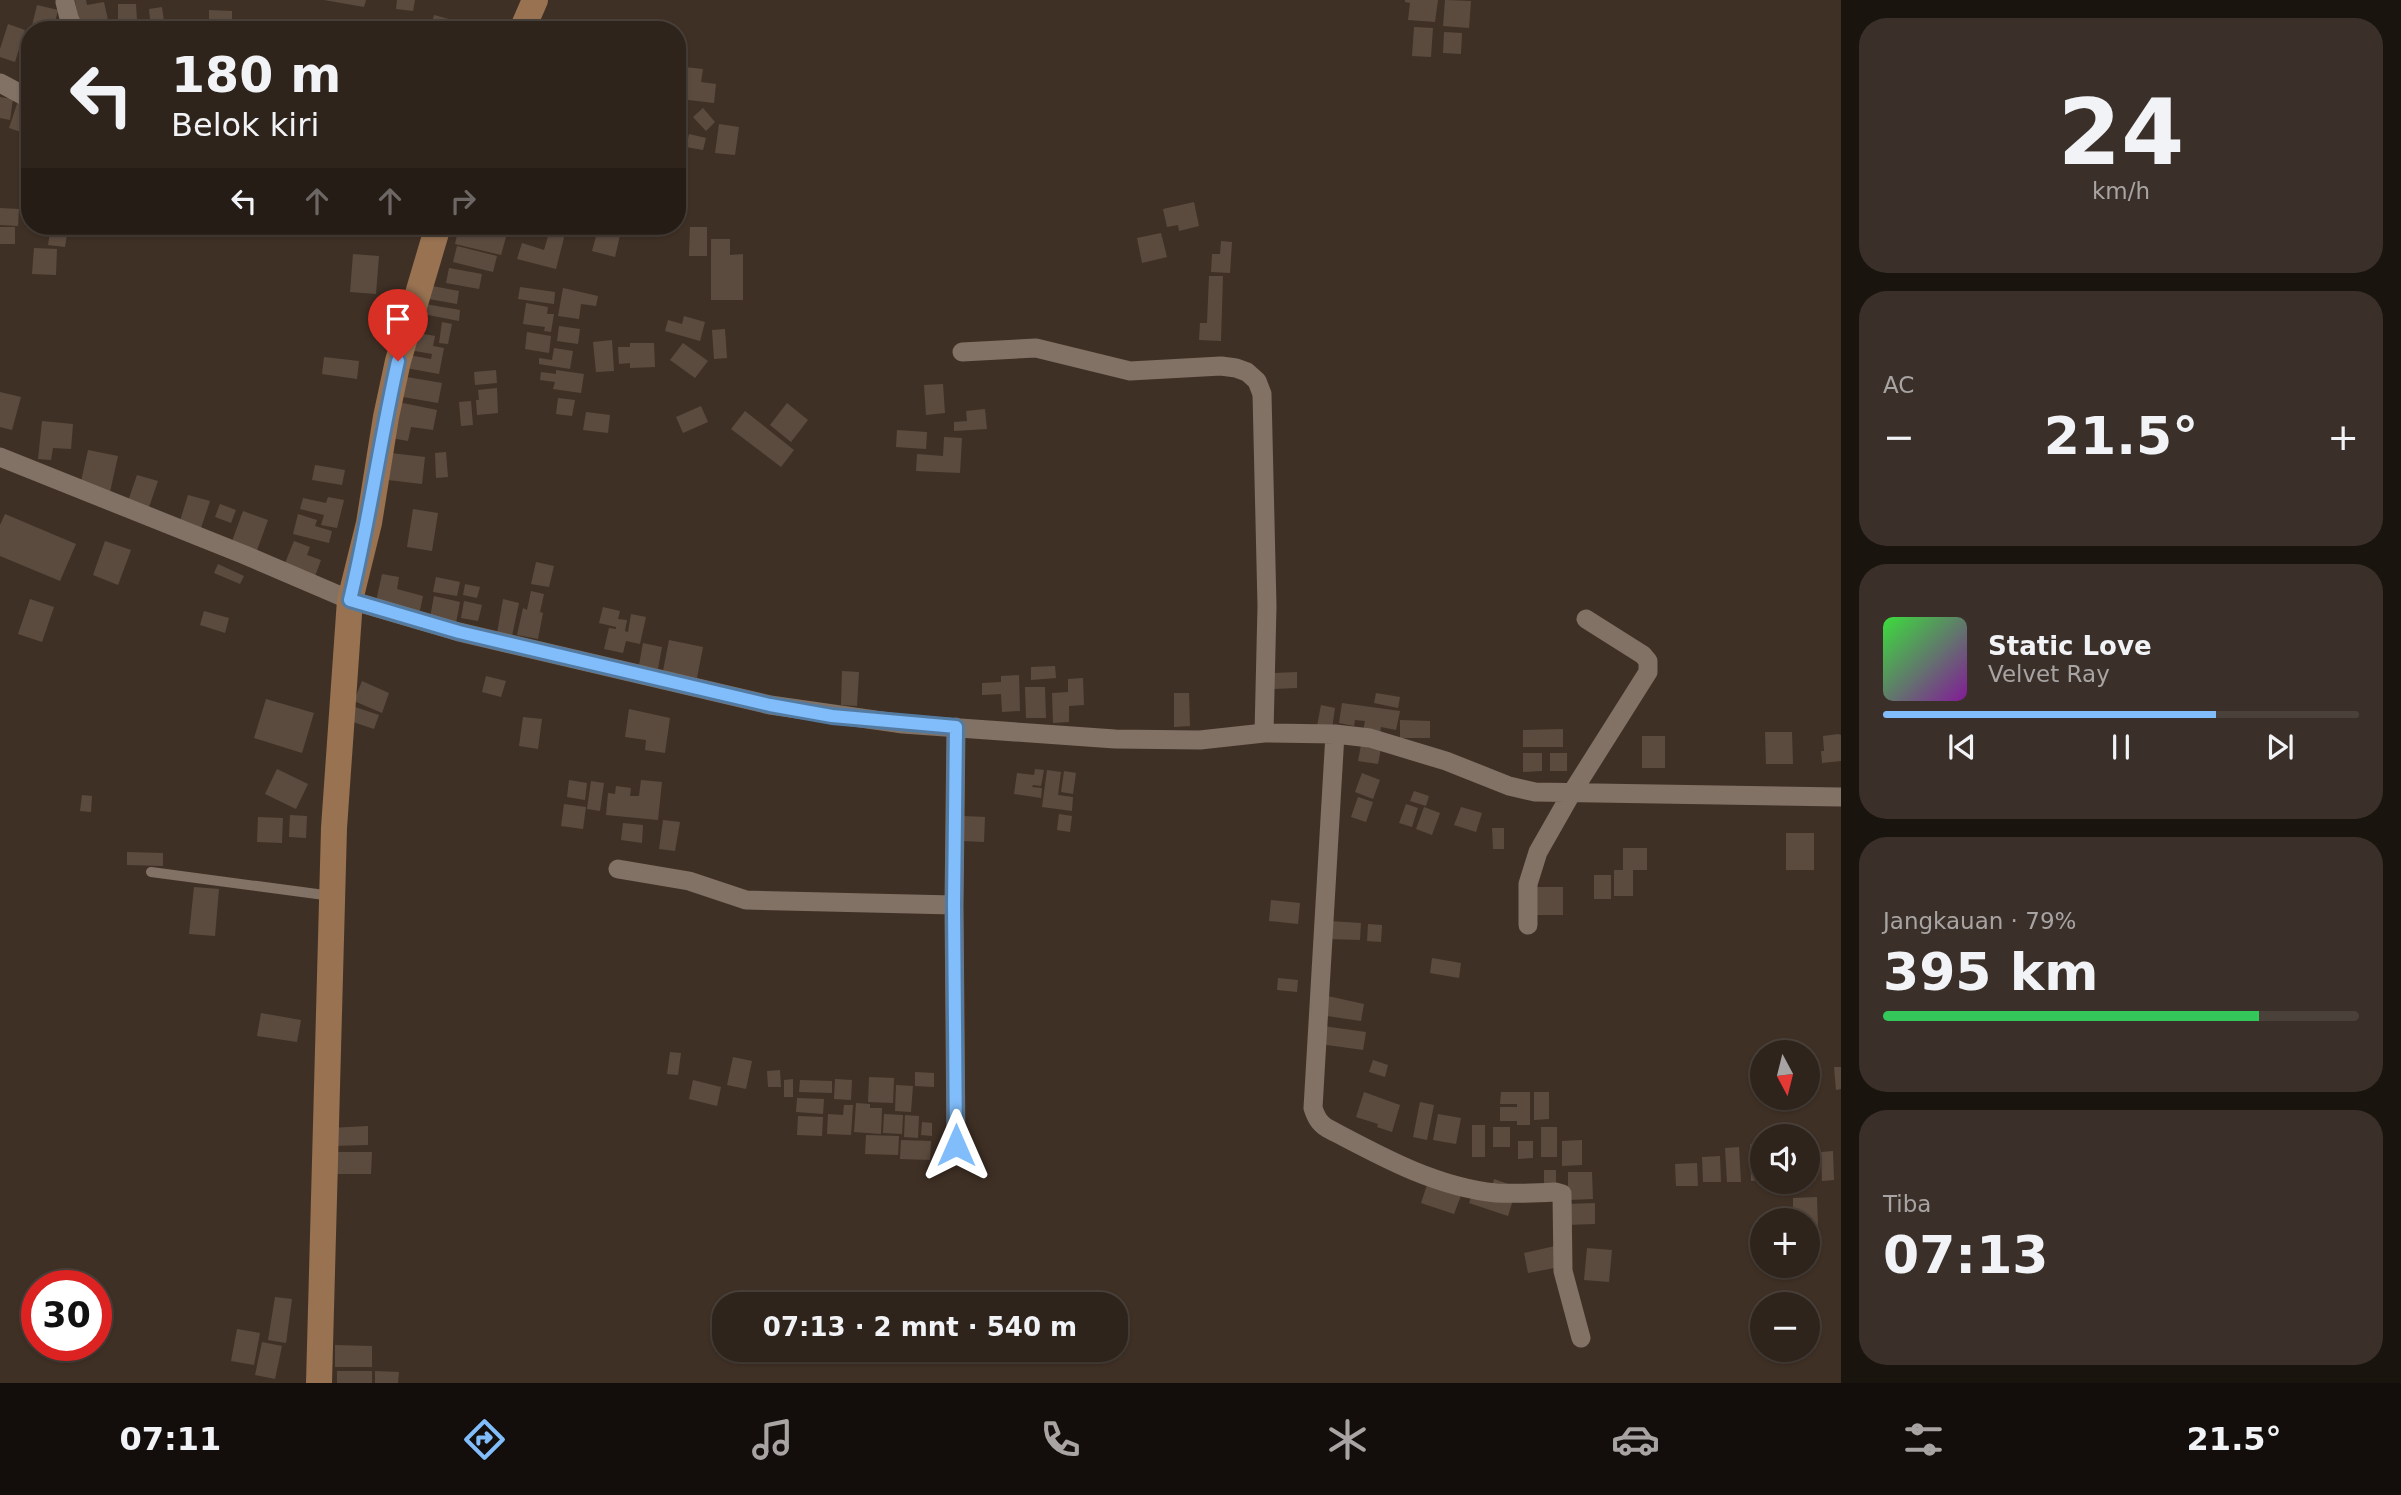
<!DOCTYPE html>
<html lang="id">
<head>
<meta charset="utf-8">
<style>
	:root { --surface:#2f241c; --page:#3b3029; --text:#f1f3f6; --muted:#a7a4a3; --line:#4a413b; --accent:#80bdfa }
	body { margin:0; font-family:"DejaVu Sans",sans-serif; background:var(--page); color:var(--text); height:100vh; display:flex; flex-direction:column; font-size:26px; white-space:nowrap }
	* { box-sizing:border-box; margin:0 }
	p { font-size:23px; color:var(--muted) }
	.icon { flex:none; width:38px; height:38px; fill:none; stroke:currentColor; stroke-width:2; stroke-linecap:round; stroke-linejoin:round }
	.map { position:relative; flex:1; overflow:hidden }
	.side { display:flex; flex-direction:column; gap:18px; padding:18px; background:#1a140f; width:560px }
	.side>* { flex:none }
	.hud { position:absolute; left:21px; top:21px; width:665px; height:214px; border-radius:28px; box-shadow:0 2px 5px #0004,0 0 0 2px var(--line); background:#2f241c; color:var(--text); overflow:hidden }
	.needle { width:46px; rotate:173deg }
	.controls { position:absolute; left:1750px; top:1040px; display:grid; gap:14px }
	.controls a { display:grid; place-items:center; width:70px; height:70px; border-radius:50%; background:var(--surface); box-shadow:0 2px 5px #0004,0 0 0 2px var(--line); font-size:35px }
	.speed { position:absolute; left:21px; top:1270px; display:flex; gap:14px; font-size:35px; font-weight:700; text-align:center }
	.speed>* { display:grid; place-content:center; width:91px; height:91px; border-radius:50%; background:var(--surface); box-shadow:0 2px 5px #0004,0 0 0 2px var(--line); line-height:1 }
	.speed .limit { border:10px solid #d22; background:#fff; color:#111 }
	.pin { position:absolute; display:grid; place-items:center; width:60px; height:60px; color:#fff; margin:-72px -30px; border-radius:50% 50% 50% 0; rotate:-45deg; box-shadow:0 0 7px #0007 }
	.pin .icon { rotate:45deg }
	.me { position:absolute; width:77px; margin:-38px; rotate:0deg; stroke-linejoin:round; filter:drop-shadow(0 0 5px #0008) }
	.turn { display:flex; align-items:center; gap:24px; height:147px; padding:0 35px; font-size:32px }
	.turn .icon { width:91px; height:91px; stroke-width:2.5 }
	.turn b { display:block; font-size:49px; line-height:60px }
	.lanes { display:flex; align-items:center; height:66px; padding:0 35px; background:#0003; justify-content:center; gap:35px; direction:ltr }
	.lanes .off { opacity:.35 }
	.big { font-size:52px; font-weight:700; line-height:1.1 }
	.side .card { flex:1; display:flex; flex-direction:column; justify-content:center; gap:10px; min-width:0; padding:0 24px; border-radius:28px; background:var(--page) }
	.side .dial { align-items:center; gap:0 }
	.dial b { font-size:91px; line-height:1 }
	.song { display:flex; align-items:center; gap:21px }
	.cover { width:84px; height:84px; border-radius:10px; background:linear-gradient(135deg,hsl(120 70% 55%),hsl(290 70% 35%)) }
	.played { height:7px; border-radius:4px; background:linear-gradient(90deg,var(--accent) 70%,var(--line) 70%) }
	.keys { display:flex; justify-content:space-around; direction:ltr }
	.heat { display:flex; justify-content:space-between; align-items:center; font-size:38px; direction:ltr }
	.charge { height:10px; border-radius:5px; background:linear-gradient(90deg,#34c759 79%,var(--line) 0) }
	.trip { position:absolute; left:712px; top:1292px; width:416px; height:70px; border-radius:28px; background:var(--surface); box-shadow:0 2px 5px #0004,0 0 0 2px var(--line); font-weight:700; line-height:70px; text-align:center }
	.menu { display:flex; height:112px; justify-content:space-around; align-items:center; background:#130e0b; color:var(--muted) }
	.menu .icon { width:49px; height:49px }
	.menu .active { color:var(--accent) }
	.menu b { font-size:32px; color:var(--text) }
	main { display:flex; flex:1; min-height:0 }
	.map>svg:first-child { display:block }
</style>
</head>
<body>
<main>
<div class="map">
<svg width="1841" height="1383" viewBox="0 0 1841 1383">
	<rect width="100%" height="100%" fill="#3f3025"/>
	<!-- building -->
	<path fill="#5b4b3f" d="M75,0H86L87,5L104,2L108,20L79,25Z
		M324,0H366L364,7Z
		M397,0H415L413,11L396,9Z
		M1405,0H1438L1435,22L1408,20L1410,3L1405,2Z
		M1445,0L1471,1L1469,28L1443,26Z
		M118,4H136L137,21H118Z
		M37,5L58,10L53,30H31Z
		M162,7L165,28L151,30L149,9Z
		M209,10L232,11V30H209Z
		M434,15L467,24L466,30H430Z
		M251,23L297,25L296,30H250Z
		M8,24L25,30L15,62L0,57V49Z
		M1414,27L1433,28L1431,57L1412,56Z
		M1444,32L1462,33L1461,54L1443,53Z
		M685,67L703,69L701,82L716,84L714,103L680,99Z
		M0,97L13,99L10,120L0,118Z
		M18,101L30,105V135L9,128Z
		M703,108L715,122L706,131L693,117Z
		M677,122L686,124L680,147H677Z
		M719,124L739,127L735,155L715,153Z
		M689,134L706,138L703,150L686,147Z
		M1194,202L1199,226L1179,231L1178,225L1167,227L1163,209Z
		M0,208L19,209L18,226L0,225Z
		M459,226L506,237L501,255L455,244Z
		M534,226H567L556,269L517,259L522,243L544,250L549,233L533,229Z
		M599,226L621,231L615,257L592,251Z
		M642,226H663L660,237L640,232Z
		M0,227H15V244H0Z
		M690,227H707V256H689Z
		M50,232L67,234L65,247L48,245Z
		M1161,233L1167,257L1142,263L1137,238Z
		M711,239H730V255L743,254V300H711Z
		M1221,241L1232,242L1230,273L1211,272L1212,254H1220Z
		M457,246L497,256L493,272L453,262Z
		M34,248L57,249L56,275L32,274Z
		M353,254L379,256L376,294L350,292Z
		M449,268L482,274L479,289L446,283Z
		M1209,276H1223L1221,341L1199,340L1200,323H1207Z
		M432,286L459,291L457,304L429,299Z
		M520,287L555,292L554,304L518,299Z
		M563,288L598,296L596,306L581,304L579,319L558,316Z
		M526,303L548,307L547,314H554L551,332L544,331L545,327L523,324Z
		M425,304L460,310L459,321L423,314Z
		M684,316L705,322L700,341L665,331L668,320L682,324Z
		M442,322L452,324L448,344L439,343Z
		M559,326L580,329L578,344L557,341Z
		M725,329L727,358L714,359L712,330Z
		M413,332L435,336L433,346L444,348L439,374L406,368L408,355L431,359L432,354L409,350Z
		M527,332L551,336L549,353L525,349Z
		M612,340L614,371L596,372L593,342Z
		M630,343H654L655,367L630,368V363L619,364L618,347H630Z
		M683,343L708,361L695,378L670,360Z
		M554,348L573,351L570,369L539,364V358L552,360Z
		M324,357L359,361L357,379L322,374Z
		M496,370L497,383L475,385L474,372Z
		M556,370L584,374L581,393L553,389L555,382L540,380L541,372L556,374Z
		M401,376L442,383L438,403L397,396Z
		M943,384L945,413L926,415L924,385Z
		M497,388L498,413L477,415L476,400H479L478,390Z
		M0,392L21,397L12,430L0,427Z
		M558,398L575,400L572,416L556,414Z
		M471,401L473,425L461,426L459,402Z
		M398,402L437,410L433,430L411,427L408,441L391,438Z
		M787,403L808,420L791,442L770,425Z
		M701,406L708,422L683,433L676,417Z
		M985,409L987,429L954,431V422L967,421L966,411Z
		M745,411L794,450L781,467L731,429Z
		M586,412L610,415L608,433L583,430Z
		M42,421L73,424L71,449L53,448L51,460L38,459Z
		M897,430L927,432L926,449L896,447Z
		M944,437L962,438L960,473L916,471L917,454L943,456Z
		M88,450L118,456L110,492L80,486Z
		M446,452L448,477L436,478L435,453Z
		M391,453L425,457L422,484L388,480Z
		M315,465L345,470L342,485L312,480Z
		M137,475L158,481L148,510L127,504Z
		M188,495L210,501L200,531L179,524Z
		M328,497L344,500L337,528L321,525L324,515L300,509L303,498L326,503Z
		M220,504L236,510L231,523L215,517Z
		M413,509L438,513L432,551L407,547Z
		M243,511L268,520L256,553L231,544Z
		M5,514L76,544L60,581L0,556V525Z
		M298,514L317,520L315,526L332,531L329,543L293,534Z
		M105,541L131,550L118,585L93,575Z
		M294,541L310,547L307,555L321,560L314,579L283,568Z
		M536,562L554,566L549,587L531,584Z
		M218,564L244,576L240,584L214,573Z
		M382,574L399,577L397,589L423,596L419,615L375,606Z
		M436,577L460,582L457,596L433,592Z
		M465,584L480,587L477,598L463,595Z
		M531,591L544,594L540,612L543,613L538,639L517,635L523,608L527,610Z
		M434,596L460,602L455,628L429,623Z
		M30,599L54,607L42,642L18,634Z
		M503,599L519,603L512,636L497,633Z
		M464,601L482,605L478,621L461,618Z
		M603,607L620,611L618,619L627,620L625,631L628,632L631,614L646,617L640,644L626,641L623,653L604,649L609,628L616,629V627L599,623Z
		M204,611L229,618L225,633L200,625Z
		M669,640L703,647L697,678L663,671Z
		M643,643L662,647L658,669L639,665Z
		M1055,666L1056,678L1031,680V667Z
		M842,671L859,672L857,706L841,705Z
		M1297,672V688L1274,689V673Z
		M1019,675L1020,711L1002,712L1001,694L982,695V683L1001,682V676Z
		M486,676L506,681L501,697L482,692Z
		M1083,678L1084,705L1069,706V722L1053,723L1052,693L1068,692V679Z
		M362,681L389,693L382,713L354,701Z
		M1025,687H1045L1046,718H1026Z
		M1174,693H1189L1190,726L1174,727Z
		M1376,693L1400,697L1398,708L1374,703Z
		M266,699L314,713L302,753L254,738Z
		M1342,703L1400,711L1396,730L1381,727L1380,734L1363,731L1365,721L1355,720L1354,726L1339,723Z
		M349,705L379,715L374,729L344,719Z
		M1321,705L1335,708L1332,729L1317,726Z
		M629,709L670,718L665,753L645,750L646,740L625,737Z
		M523,717L542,719L538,749L519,746Z
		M1400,720L1430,721V738H1400Z
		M1563,729V747H1523V730Z
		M1765,732H1792L1793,764H1766Z
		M1838,734L1841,735V761L1822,763L1821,751H1824L1823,736Z
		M1642,736H1665V768H1642Z
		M1362,740L1382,743L1378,764L1358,761Z
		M1523,753H1542V771L1523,772Z
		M1550,753H1567V771H1550Z
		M277,769L308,784L296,809L265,794Z
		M1035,769L1044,770L1041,786L1033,785L1032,787L1042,788L1041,798L1014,794L1017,773L1034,775Z
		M1047,770L1061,772L1058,795L1073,797L1072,811L1042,807Z
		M1064,771L1076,773L1073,794L1061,792Z
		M1362,773L1380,780L1373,799L1355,792Z
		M569,780L587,783L585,800L567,797Z
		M641,780L662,782L658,820L606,815L608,793L615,794L616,786L631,788L630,796H639Z
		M591,781L604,783L600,811L587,809Z
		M1414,791L1429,796L1426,806L1410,801Z
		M82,795L92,796L91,812L80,811Z
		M1358,797L1373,802L1366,822L1351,817Z
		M564,804L586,807L583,829L561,826Z
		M1406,804L1418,808L1412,827L1399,823Z
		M1424,807L1440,813L1432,835L1416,829Z
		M1461,807L1482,813L1476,832L1454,825Z
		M1059,814L1072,816L1070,832L1057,830Z
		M290,815L307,816L306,838L289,837Z
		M964,816L985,817L984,842L962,841Z
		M258,817L283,818L282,843L257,842Z
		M663,820L680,822L675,851L659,849Z
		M623,823L643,825L642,843L621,840Z
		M1492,828H1504V849H1493Z
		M1786,833H1814V870H1786Z
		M1623,848H1647V870H1633V896H1614V870H1623Z
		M127,852L163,853V866L127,865Z
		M1594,875H1611V899H1594Z
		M194,887L219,889L215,936L189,934Z
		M1536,887H1563V915H1537Z
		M1271,900L1300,903L1298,924L1269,921Z
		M1329,921L1361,923L1360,940L1328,939Z
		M1368,924L1382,925L1381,942L1367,941Z
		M1432,958L1461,963L1459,978L1430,973Z
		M1278,978L1298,980L1297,992L1277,990Z
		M1323,995L1364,1004L1361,1021L1320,1015Z
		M261,1013L301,1020L297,1042L257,1036Z
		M1323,1026L1366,1032L1363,1050L1320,1044Z
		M670,1052L681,1053L678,1075L667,1074Z
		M733,1057L752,1061L746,1089L727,1085Z
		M1373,1060L1388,1065L1385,1077L1369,1072Z
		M1834,1067H1841V1089L1836,1090Z
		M780,1070L781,1087H768L767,1071Z
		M915,1072L934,1073V1087L915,1086Z
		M869,1077L894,1078L893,1103L868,1102Z
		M793,1079V1097H784V1080Z
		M835,1079L852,1080L851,1100L834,1099Z
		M693,1080L721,1087L717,1106L689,1099Z
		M800,1080L832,1081V1093L799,1092Z
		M896,1085L913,1086L911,1112L895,1111Z
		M1364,1092L1400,1105L1392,1132L1377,1127L1378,1124L1356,1117Z
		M1501,1092H1530V1125H1517V1121H1500V1107H1517V1104H1500Z
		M1534,1092H1549V1119L1534,1120Z
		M797,1098L824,1099L823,1114L796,1112Z
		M1420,1102L1434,1105L1427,1140L1413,1137Z
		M856,1103L870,1104V1108H882L881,1134L854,1132Z
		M844,1105H853L851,1135L827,1134L828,1114L843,1115Z
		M884,1114L903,1115L902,1134L883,1133Z
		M1438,1114L1461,1118L1456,1144L1433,1140Z
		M905,1115L919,1116L918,1138L904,1137Z
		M798,1116L823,1117L822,1136L797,1135Z
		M922,1122L932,1123V1136L921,1135Z
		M1472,1125H1485V1157H1472Z
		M368,1126V1145L331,1146L330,1128Z
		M1493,1127H1510V1147H1493Z
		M1541,1127H1557V1157H1541Z
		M866,1135L899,1136L898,1155L865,1154Z
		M1808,1137H1812L1813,1170H1808Z
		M901,1140L931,1141L930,1160L900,1159Z
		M1582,1140V1165L1562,1166V1141Z
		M1518,1141H1533V1158L1518,1159Z
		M1762,1143V1180L1751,1181L1750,1144Z
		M1739,1147L1741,1182H1727L1725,1148Z
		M1833,1151L1834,1180L1822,1181L1821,1152Z
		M330,1152H372L371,1174H330Z
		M1720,1156L1721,1182H1703L1702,1157Z
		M1697,1163L1698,1186H1676L1675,1164Z
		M1544,1170H1556V1188L1544,1189Z
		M1568,1172H1592L1593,1199L1568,1200Z
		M1494,1179L1517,1187L1508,1216L1469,1203L1475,1186L1491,1191Z
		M1427,1185L1463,1190L1454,1214L1421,1203Z
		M1817,1197L1818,1227L1808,1228V1220H1793V1198Z
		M1595,1203V1224L1566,1225V1204Z
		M1555,1246L1560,1267L1528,1273L1524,1253Z
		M1587,1248L1612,1250L1609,1282L1584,1280Z
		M275,1297L292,1299L286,1343L268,1340Z
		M237,1329L260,1333L254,1365L231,1361Z
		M262,1342L282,1346L275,1379L255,1375Z
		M335,1345L372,1346V1367H335Z
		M337,1371H372V1383H337Z
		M375,1371L399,1372L398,1383H375Z"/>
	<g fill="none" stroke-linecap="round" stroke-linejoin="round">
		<!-- lane -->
		<path stroke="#827165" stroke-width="10" d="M151,872L332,896"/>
		<!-- street -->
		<path stroke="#827165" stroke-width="19" d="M65,2L69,18L74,30
			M0,83L30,99
			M962,352L1036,348L1130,371L1221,366L1236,368L1247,372L1257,381L1262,394L1267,606L1264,733
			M0,457L245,555L350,600L459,632L770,705L903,724L1115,739L1200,740L1264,733L1335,734L1370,738L1446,761L1509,786L1535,792L1841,797
			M1335,734L1313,1108C1316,1117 1319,1123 1327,1128C1380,1156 1435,1187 1496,1193C1516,1194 1536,1193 1555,1192L1562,1194L1563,1271L1581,1338
			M618,869L689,881L746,900L954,905
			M1528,925V884L1538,852L1571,794L1648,672V661L1643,655L1586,619
			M956,1145L954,905L956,727"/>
		<!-- secondary -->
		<path stroke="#987251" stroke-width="26" d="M522,30L535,0
			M319,1383L334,828L350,600L369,523L386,417L398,361L438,226"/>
	</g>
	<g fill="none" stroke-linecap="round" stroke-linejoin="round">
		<!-- route casing -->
		<g stroke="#537ba2" stroke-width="18">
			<path id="route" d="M398,361C380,441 369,521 350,600L459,632L770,705L832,716L956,727L954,905L956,1145"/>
		</g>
		<!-- route -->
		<use href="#route" stroke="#80bdfa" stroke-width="12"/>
	</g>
</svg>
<div class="controls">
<a><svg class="needle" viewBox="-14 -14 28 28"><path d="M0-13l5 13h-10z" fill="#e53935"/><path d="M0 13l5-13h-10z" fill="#a7a4a3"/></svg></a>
<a><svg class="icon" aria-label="sound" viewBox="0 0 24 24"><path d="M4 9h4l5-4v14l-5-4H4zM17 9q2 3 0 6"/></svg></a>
<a>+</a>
<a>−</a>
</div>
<div class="speed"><div class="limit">30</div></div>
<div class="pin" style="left:398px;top:361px;background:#d93025"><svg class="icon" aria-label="arrive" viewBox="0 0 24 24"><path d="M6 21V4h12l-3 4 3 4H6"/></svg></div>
<svg class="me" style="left:956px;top:1145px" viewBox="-20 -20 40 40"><path d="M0-17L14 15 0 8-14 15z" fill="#80bdfa" stroke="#fff" stroke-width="4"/></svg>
<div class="trip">07:13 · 2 mnt · 540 m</div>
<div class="hud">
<div class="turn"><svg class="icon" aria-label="left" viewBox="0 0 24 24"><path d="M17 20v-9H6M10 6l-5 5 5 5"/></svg><div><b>180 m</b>Belok kiri</div></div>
<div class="lanes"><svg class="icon" aria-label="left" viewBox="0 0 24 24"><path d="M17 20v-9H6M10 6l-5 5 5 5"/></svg><svg class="icon off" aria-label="ahead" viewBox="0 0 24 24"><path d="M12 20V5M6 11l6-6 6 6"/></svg><svg class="icon off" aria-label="ahead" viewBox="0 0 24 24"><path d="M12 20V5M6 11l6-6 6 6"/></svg><svg class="icon off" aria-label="right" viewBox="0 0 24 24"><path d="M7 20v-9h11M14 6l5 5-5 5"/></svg></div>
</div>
</div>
<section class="side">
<div class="card dial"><b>24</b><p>km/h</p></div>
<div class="card"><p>AC</p>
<div class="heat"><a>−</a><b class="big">21.5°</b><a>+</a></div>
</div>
<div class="card">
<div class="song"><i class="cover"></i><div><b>Static Love</b><p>Velvet Ray</p></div></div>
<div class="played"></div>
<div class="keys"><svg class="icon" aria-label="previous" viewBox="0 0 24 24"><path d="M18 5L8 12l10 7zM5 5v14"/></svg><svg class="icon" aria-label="pause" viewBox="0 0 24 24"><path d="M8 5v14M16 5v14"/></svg><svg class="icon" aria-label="next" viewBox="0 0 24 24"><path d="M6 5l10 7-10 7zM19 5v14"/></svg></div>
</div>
<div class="card"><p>Jangkauan · 79%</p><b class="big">395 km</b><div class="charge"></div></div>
<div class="card"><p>Tiba</p><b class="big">07:13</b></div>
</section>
</main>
<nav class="menu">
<b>07:11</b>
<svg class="icon active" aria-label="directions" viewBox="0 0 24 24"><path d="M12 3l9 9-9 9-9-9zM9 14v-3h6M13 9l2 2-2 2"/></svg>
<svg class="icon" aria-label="music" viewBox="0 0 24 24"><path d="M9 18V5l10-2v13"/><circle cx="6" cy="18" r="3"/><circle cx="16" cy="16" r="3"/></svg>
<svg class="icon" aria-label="phone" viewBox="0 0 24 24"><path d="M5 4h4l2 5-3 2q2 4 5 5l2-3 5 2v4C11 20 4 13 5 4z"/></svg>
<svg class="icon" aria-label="climate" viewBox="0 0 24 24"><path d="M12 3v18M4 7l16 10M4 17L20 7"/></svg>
<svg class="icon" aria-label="car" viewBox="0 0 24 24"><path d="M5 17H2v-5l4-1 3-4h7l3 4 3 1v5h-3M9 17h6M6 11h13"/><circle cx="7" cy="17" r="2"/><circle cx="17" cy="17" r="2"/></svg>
<svg class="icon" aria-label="filters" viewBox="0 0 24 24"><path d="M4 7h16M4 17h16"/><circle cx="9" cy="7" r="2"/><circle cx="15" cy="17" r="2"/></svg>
<b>21.5°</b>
</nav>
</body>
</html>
